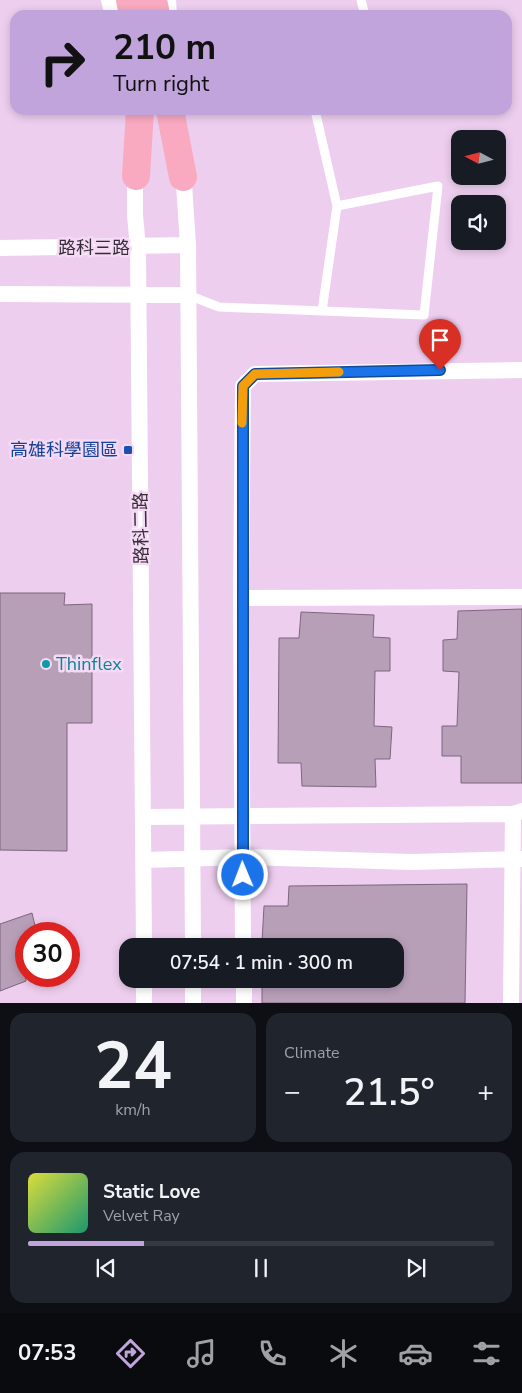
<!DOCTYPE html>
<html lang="en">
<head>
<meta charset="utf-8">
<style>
	:root { --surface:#171b24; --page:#20242c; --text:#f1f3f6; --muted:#9ea1a6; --line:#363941; --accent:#c0a4db }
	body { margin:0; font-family:"Nunito Sans","Noto Sans TC",sans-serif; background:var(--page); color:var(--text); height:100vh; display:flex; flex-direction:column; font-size:19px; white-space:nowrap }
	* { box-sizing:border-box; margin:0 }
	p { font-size:16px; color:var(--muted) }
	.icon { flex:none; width:28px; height:28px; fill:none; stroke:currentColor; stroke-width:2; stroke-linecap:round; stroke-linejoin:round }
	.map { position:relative; height:1003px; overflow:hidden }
	.panel { display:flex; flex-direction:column; gap:10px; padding:10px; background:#0d0f14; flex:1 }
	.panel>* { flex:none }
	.top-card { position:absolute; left:10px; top:10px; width:502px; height:105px; border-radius:15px; box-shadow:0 2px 8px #0003; background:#c0a4db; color:#111; overflow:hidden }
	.needle { width:32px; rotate:277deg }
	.tools { position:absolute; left:451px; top:130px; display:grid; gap:10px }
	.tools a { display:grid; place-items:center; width:55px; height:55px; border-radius:10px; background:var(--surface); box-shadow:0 2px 8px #0003; font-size:25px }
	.speed { position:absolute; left:15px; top:922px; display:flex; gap:10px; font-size:25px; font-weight:700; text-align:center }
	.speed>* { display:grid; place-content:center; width:65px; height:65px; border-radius:50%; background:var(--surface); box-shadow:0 2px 8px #0003; line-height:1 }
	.speed .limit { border:8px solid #d22; background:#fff; color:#111 }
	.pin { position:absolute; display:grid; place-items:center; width:42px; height:42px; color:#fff; margin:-51px -21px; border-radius:50% 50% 50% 0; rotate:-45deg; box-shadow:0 0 5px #0007 }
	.pin .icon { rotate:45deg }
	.me { position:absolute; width:55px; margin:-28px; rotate:359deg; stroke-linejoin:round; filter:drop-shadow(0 0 4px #0008) }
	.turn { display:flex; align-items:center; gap:18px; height:105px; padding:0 20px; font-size:22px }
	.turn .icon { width:65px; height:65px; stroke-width:2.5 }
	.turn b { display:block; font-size:35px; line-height:42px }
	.big { font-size:38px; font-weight:600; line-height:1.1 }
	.panel .card { flex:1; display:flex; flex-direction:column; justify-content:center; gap:8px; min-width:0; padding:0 18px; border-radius:15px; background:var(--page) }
	.panel .dial { align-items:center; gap:0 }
	.dial b { font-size:65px; line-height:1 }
	.song { display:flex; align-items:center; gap:15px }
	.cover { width:60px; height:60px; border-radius:8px; background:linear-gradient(135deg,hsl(60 70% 55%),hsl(160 70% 35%)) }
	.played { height:5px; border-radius:2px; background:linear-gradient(90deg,var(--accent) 25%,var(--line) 25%) }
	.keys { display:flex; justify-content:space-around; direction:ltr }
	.heat { display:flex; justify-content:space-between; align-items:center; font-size:28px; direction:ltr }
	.panel .tiles { flex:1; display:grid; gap:10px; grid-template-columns:1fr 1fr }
	.card:last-child { grid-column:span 2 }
	.trip { position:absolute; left:119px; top:938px; width:285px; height:50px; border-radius:15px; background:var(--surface); box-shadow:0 2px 8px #0003; font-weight:600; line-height:50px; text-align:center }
	.menu { display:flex; height:80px; justify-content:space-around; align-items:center; background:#090b0e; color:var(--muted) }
	.menu .icon { width:35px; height:35px }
	.menu .active { color:var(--accent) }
	.menu b { font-size:22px; color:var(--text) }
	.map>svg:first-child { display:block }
</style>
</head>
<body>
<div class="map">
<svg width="522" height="1003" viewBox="0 0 522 1003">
	<rect width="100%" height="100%" fill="#f4daf5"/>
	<!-- built -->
	<path fill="#eeceef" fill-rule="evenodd" d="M0,0H522V1003H0ZM15,15H508V110H15ZM460,139H498V176H460ZM460,204H498V241H460ZM26,934H69V976H26ZM128,946H395V979H128Z"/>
	<!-- building -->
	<path fill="#b79fb8" stroke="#7d667e" d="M0,593H65L64,605L92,604V723H67V851L0,850Z
		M522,609V783H461V756H442V726H457L459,672L443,671V640L457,639L458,611Z
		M301,612L374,615L373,637L390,638V671H375L374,726L392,727L390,759H375L376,787L302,786L301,763H278L279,638H299Z
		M467,884L465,1003H262V984L287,982V979H395V946H288L289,943L262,942L264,906H288L289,886Z
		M32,913L37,934H26V981L0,991V924Z"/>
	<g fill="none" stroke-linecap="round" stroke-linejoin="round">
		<!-- lane -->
		<path stroke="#fff" stroke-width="9" d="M361,0L365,15
			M315,110L337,206L322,311
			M188,295L219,307L424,315L438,186L337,206"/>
		<!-- street -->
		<path stroke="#fff" stroke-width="16" d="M109,0L113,15
			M168,0L169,15
			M135,167V215L138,248L144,946
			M183,169L188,245L193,946
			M0,248L188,245
			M0,294L188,295
			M241,598L522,597
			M144,817L513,814L522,811
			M145,860L243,857L412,862L522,859
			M243,946L241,598L243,386L255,374L522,370
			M244,979V1003
			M144,1003V979
			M193,1003V979
			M511,1003L513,814"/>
		<!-- highway -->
		<path stroke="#f9aac0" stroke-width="28" d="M130,0L133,15
			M153,0L156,15
			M170,110L183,177
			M136,176L140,110"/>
	</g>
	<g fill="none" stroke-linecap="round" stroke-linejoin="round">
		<!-- route casing -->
		<g stroke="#114b97" stroke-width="12">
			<path id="route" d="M243,875V386L255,374L440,370"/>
		</g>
		<!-- route -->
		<use href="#route" stroke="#1a73e8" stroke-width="9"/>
		<!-- slow -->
		<path stroke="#f59e0b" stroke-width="9" d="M242,423L243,386L255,374L339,372"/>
	</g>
	<!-- markers -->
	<rect fill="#1a4fb4" stroke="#f4daf5" stroke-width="2" x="123" y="445" width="10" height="10" rx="2.5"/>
	<circle fill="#0f9aa8" stroke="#f4daf5" stroke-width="2" cx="46" cy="664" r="5"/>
	<g text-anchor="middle" stroke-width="5" stroke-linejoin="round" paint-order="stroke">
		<!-- street labels -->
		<g font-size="18" fill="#362c37" stroke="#f4daf5">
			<text x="94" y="254">路科三路</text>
			<text transform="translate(141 528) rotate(-91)" y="6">路科二路</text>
		</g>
		<!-- transit labels -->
		<g font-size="18" fill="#164399" stroke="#f4daf5" text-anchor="end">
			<text x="118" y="456">高雄科學園區</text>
		</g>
		<!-- culture labels -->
		<g font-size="18" fill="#0d838f" stroke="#f4daf5" text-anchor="start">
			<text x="56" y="670">Thinflex</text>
		</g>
	</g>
</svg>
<div class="tools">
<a><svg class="needle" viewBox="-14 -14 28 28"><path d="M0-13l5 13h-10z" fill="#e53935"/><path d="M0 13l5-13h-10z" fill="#9ea1a6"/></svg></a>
<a><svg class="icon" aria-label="sound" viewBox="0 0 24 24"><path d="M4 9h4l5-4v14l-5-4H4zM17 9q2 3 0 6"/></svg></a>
</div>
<div class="speed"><div class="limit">30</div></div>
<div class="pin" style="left:440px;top:370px;background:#d93025"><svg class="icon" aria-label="arrive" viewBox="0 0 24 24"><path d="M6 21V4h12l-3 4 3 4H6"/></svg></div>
<svg class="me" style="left:243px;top:875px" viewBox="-20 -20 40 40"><circle r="17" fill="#1a73e8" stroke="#fff" stroke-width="3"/><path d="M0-11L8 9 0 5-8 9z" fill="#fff"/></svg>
<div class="trip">07:54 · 1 min · 300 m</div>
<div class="top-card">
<div class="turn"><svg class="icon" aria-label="right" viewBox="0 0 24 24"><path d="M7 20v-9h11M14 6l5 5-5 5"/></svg><div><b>210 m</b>Turn right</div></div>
</div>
</div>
<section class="panel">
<div class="tiles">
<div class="card dial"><b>24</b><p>km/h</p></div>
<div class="card"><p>Climate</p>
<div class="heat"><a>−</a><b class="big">21.5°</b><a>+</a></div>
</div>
<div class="card">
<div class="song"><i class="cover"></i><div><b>Static Love</b><p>Velvet Ray</p></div></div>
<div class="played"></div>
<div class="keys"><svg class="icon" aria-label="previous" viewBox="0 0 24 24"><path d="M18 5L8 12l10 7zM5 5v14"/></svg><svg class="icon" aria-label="pause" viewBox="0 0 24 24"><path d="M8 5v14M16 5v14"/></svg><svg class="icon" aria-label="next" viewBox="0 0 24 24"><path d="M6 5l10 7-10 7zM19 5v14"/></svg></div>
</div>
</div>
</section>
<nav class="menu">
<b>07:53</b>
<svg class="icon active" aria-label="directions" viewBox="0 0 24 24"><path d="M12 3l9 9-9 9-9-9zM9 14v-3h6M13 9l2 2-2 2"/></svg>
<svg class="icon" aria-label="music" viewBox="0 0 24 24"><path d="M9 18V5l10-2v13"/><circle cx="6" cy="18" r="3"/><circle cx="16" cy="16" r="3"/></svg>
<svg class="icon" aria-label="phone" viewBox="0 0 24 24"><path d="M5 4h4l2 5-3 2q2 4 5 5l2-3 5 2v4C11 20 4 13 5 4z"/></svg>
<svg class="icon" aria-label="climate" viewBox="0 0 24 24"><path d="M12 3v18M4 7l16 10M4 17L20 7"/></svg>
<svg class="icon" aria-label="car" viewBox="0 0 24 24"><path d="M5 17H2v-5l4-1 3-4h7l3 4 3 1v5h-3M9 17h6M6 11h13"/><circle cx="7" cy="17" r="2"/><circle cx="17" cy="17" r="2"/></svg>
<svg class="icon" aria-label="filters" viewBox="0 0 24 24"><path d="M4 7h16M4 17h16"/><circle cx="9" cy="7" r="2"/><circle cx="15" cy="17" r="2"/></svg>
</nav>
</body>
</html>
